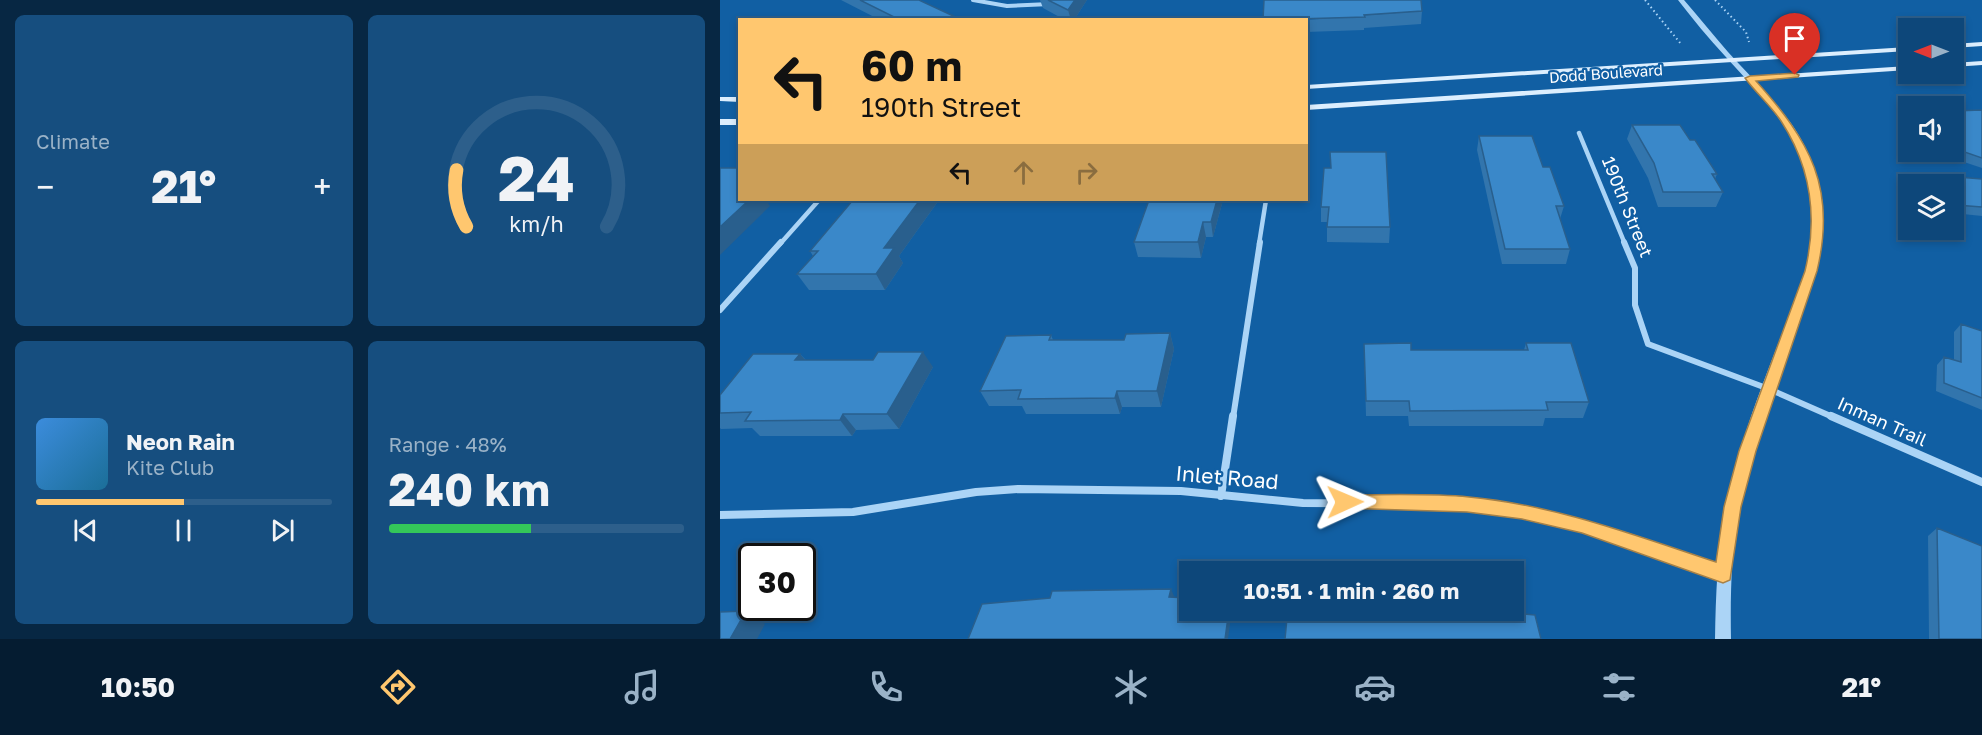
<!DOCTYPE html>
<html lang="en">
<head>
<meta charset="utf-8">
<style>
	:root { --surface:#0d477a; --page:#164e7f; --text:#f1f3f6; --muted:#9ab2c7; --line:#2d5f8b; --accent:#ffc76f }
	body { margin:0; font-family:"Golos Text",sans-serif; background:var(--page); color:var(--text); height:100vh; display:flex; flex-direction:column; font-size:22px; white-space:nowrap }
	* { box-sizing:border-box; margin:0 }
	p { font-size:20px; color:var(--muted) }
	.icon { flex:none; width:33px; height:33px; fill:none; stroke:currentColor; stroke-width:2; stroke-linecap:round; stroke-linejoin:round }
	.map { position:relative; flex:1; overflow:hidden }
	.side { display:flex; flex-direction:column; gap:15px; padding:15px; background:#072743; width:720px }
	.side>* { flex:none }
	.banner { position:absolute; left:18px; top:18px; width:570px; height:183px; border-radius:0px; box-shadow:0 3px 9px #0003,0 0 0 2px var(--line); background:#ffc76f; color:#111; overflow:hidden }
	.needle { width:39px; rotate:270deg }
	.buttons { position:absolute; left:1178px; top:18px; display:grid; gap:12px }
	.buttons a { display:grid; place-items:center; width:66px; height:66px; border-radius:0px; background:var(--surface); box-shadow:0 3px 9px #0003,0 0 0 2px var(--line); font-size:30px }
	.speed { position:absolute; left:18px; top:543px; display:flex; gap:12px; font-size:30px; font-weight:700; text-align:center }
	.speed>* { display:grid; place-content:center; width:78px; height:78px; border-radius:50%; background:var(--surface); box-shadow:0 3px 9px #0003,0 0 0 2px var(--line); line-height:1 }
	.speed .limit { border:3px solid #111; border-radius:9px; background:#fff; color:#111 }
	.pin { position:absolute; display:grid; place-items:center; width:51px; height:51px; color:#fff; margin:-62px -26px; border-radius:50% 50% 50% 0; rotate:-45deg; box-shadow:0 0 6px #0007 }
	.pin .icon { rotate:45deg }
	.me { position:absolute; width:66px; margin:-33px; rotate:89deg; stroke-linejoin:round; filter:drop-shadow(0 0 4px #0008) }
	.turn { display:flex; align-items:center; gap:21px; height:126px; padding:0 24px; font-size:27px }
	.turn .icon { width:78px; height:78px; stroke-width:2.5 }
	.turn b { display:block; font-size:42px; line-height:51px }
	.lanes { display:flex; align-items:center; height:57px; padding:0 24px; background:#0003; justify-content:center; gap:30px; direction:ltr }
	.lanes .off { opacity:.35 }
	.big { font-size:45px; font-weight:700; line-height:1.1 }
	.side .widget { flex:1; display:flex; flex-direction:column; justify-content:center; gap:9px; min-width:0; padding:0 21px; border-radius:9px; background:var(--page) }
	.side .dial { align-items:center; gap:0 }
	.dial svg { height:156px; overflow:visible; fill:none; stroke:var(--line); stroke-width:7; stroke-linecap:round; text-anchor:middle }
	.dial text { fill:var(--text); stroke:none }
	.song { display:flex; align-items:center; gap:18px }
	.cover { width:72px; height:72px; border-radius:9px; background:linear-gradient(135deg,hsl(210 70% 55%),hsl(200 70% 35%)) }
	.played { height:6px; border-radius:3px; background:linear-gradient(90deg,var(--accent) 50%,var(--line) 50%) }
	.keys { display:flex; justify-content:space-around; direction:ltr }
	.heat { display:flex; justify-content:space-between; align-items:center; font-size:33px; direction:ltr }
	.charge { height:9px; border-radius:4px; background:linear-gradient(90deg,#34c759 48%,var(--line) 0) }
	.side .tiles { flex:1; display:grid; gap:15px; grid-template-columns:repeat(2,1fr) }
	.trip { position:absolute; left:459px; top:561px; width:345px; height:60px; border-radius:0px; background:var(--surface); box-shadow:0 3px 9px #0003,0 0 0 2px var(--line); font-weight:700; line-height:60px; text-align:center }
	.tab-bar { display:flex; height:96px; justify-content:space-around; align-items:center; background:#051c31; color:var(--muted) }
	.tab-bar .icon { width:42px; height:42px }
	.tab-bar .on { color:var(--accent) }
	.tab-bar b { font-size:27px; color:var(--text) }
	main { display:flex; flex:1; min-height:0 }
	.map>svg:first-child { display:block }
</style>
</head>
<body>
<main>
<section class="side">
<div class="tiles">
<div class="widget"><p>Climate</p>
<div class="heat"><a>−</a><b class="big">21°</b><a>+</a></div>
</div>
<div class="widget dial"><svg viewBox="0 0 100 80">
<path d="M14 69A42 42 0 1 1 86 69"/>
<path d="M14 69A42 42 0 0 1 9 40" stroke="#ffc76f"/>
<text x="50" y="56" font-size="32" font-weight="700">24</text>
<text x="50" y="72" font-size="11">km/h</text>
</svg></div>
<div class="widget">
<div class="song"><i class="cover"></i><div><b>Neon Rain</b><p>Kite Club</p></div></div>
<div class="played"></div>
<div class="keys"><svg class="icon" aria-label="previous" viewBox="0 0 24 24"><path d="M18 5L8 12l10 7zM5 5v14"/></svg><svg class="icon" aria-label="pause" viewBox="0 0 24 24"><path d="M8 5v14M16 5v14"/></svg><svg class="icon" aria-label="next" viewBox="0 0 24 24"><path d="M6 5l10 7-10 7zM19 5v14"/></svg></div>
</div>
<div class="widget"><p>Range · 48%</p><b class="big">240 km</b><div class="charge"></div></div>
</div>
</section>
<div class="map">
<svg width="1262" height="639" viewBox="0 0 1262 639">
	<rect width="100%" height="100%" fill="#115fa3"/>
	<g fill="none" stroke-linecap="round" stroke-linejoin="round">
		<!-- path -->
		<path stroke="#abd4f6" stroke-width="2" stroke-dasharray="1.5 3" stroke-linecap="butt" d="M925,0L961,44
			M995,0L1026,32L1029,42
			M1197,84L1228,82"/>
		<!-- minor-far3 -->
		<path stroke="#abd4f6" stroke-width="4" d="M253,0L287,6L330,4"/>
		<!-- minor-far2 -->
		<path stroke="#abd4f6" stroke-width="4.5" d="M859,133L905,244
			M60,244L99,200
			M539,244L546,200"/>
		<!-- minor-far1 -->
		<path stroke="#abd4f6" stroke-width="6" d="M904,242L915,268V305L928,344L1049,389L1115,418
			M0,310L61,242
			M513,418L540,242"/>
		<!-- minor -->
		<path stroke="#abd4f6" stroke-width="8" d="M1111,416L1262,482
			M501,496L513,416
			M0,515L133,512L256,492L298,489L461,491L583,503L747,504L863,525L1003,574"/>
		<!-- tertiary -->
		<path fill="#abd4f6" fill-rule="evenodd" d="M958,0H964C979,17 993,35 1008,52C1037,84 1072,115 1089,155C1121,228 1089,288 1064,356C1050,396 1036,436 1025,477C1012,530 1010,584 1011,639H995C996,584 998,531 1013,477C1023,436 1038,396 1053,357C1078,291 1114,222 1080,152C1061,115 1032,86 1005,56C988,38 973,19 958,0Z"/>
		<!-- secondary -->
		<path fill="#dceefe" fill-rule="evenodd" d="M1262,42V46L1233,48V44Z
			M1188,47V51L586,89V85Z
			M1262,61V65L1233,67V63Z
			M1188,66V70L586,110V105Z
			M0,97H20V102L0,101Z
			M0,119H20V125H0Z"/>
	</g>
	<!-- wall -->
	<path fill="#3275ad" d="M121,0H199L242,20H160Z
		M320,0H367L354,20H345L323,8Z
		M702,11L701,24L644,28V30L586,32V20Z
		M1262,110V168L1214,152H1233V111Z
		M912,125L970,140L997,174L995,179L1003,192L996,207H938L928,178L907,139Z
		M759,136L823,167L844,206L840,219L850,249L846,264H782L757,150Z
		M604,168L670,227L669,243L607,242V222H601V207Z
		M1213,175L1262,179V216L1233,213V184H1209L1208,183Z
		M133,200H219L179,256L183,263L165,290H89L77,274L93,256L90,251Z
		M503,200L493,237H486L481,258L418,257L414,242Z
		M1241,324L1262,331V410L1216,391L1217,365L1224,357L1234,360V332Z
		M450,333L454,349L441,407H402L400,414H306L302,406H269L260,391L331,335L333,340H404Z
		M806,343L869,402L863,418H825L823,426H689L688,416H646L644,344L691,350H804Z
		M80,354L86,360L213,367L179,429L136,430L132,436H40L32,428L1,429L0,428V395Z
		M1217,528L1262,639H1209L1208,536Z"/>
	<!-- shaded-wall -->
	<path fill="#295f8d" d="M355,0H367L354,20H351L348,10Z
		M29,200H49L47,201L50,206L0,255V227Z
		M200,200H219L179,256L183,263L165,290L156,274L164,248Z
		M497,200H503L493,237L491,222Z
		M483,222L486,237L481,258L478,242Z
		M450,333L454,349L441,407L437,391Z
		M203,352L213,367L179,429L167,414Z
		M80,354L93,369L75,360Z
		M397,391L402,407L400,414L395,398Z
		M123,414L136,430L132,436L120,420Z
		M451,589L454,596L452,604L449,597Z
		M509,610H512L508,639H505Z
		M26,611L45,624L37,639H10Z"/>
	<!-- building -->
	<path fill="#3a88c9" stroke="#295f8d" stroke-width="1.5" d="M140,0H199L242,20H180Z
		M328,0H355L348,10Z
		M544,0H701L702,11L644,15L645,17L543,20Z
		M1262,110V158L1233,148V111Z
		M912,125H960L970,140H975L997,174H992L1003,192H943L934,163Z
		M759,136H812L823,167H830L844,206H836L850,249H785Z
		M610,152H666L670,227H607L609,207H601L604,168H611Z
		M0,168H20V200H29L0,227Z
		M1213,175L1262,179V207L1236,205L1233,201V184H1220Z
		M133,200H200L164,248H174L156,274H77L98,251H90Z
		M429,200H497L491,222H483L478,242H414Z
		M1241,324L1262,331V398L1224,383V357L1241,362Z
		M450,333L437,391H397L395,398L298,399L301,390L260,391L286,336L331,335L329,340H404L406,334Z
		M691,343V350H808L806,343H851L869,402H826L828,410L690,411L689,401H646L644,344Z
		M158,352H203L167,414H123L120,420L25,421L31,412L0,413V395L33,354H80L75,360H153Z
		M1217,528L1262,546V639H1219Z
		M451,589L449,597L470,598V610H509L505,639H248L262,604L330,598L332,591Z
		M635,610H755L815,615L821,639H565L567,618L635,612Z
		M26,611L10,639H0V612Z"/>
	<!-- route -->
	<path fill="#ffc76f" stroke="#a68148" stroke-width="1.5" d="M1075,73L1079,75L1078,77L1036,81C1090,141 1117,188 1097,271L1036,451L1021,507L1010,580L1003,583L862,533L802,519L747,512L619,508L616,502L619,497L625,495C666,495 708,493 749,497C835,505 914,535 996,562L1004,507L1019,451L1085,271C1098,217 1091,167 1061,121C1051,106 1036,93 1025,78L1030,76Z"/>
	<g text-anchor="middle" stroke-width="4.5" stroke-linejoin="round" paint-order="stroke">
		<!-- far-street labels -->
		<g font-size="15" fill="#fff" stroke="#115fa3">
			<text transform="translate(886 74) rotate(-4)" y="5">Dodd Boulevard</text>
		</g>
		<!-- street labels -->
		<g font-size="18" fill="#fff" stroke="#115fa3">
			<text transform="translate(907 207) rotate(68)" y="6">190th Street</text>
			<text transform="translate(1162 422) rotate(24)" y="6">Inman Trail</text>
		</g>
		<!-- near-street labels -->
		<g font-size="21" fill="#fff" stroke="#115fa3">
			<text transform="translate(507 478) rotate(5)" y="7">Inlet Road</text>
		</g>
	</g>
</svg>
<div class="buttons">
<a><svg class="needle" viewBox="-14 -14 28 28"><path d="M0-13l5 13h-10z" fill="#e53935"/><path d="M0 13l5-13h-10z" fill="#9ab2c7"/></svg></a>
<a><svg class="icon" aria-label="sound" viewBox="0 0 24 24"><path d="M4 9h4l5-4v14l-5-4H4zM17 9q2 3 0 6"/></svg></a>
<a><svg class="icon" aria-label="layers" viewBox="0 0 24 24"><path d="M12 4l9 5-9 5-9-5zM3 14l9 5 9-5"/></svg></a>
</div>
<div class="speed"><div class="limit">30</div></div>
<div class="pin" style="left:1075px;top:75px;background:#d93025"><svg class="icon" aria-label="arrive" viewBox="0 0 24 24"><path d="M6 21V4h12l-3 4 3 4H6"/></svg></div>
<svg class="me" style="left:625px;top:502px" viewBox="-20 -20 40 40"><path d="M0-17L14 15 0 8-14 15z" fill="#ffc76f" stroke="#fff" stroke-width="4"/></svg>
<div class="trip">10:51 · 1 min · 260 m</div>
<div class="banner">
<div class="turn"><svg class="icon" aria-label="left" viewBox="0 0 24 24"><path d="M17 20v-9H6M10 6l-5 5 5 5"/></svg><div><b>60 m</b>190th Street</div></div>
<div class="lanes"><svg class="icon" aria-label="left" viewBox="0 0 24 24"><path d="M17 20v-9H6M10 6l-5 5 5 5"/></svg><svg class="icon off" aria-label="ahead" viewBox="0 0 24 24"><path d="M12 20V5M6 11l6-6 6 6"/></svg><svg class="icon off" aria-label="right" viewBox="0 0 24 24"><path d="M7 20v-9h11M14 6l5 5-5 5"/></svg></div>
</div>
</div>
</main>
<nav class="tab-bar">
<b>10:50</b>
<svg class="icon on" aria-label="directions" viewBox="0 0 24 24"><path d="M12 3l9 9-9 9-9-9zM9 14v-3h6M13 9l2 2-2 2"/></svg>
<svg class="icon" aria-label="music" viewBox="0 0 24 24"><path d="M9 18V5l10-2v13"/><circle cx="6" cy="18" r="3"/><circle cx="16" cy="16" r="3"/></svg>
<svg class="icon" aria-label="phone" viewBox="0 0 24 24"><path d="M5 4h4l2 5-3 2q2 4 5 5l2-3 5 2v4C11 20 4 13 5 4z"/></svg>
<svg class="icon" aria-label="climate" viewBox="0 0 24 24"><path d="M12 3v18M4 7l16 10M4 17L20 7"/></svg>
<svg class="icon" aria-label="car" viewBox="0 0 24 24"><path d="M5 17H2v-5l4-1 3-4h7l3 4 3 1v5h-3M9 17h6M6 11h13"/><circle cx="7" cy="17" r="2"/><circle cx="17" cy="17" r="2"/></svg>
<svg class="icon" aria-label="filters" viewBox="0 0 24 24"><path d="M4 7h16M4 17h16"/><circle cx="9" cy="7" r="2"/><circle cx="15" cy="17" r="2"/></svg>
<b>21°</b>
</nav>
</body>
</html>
